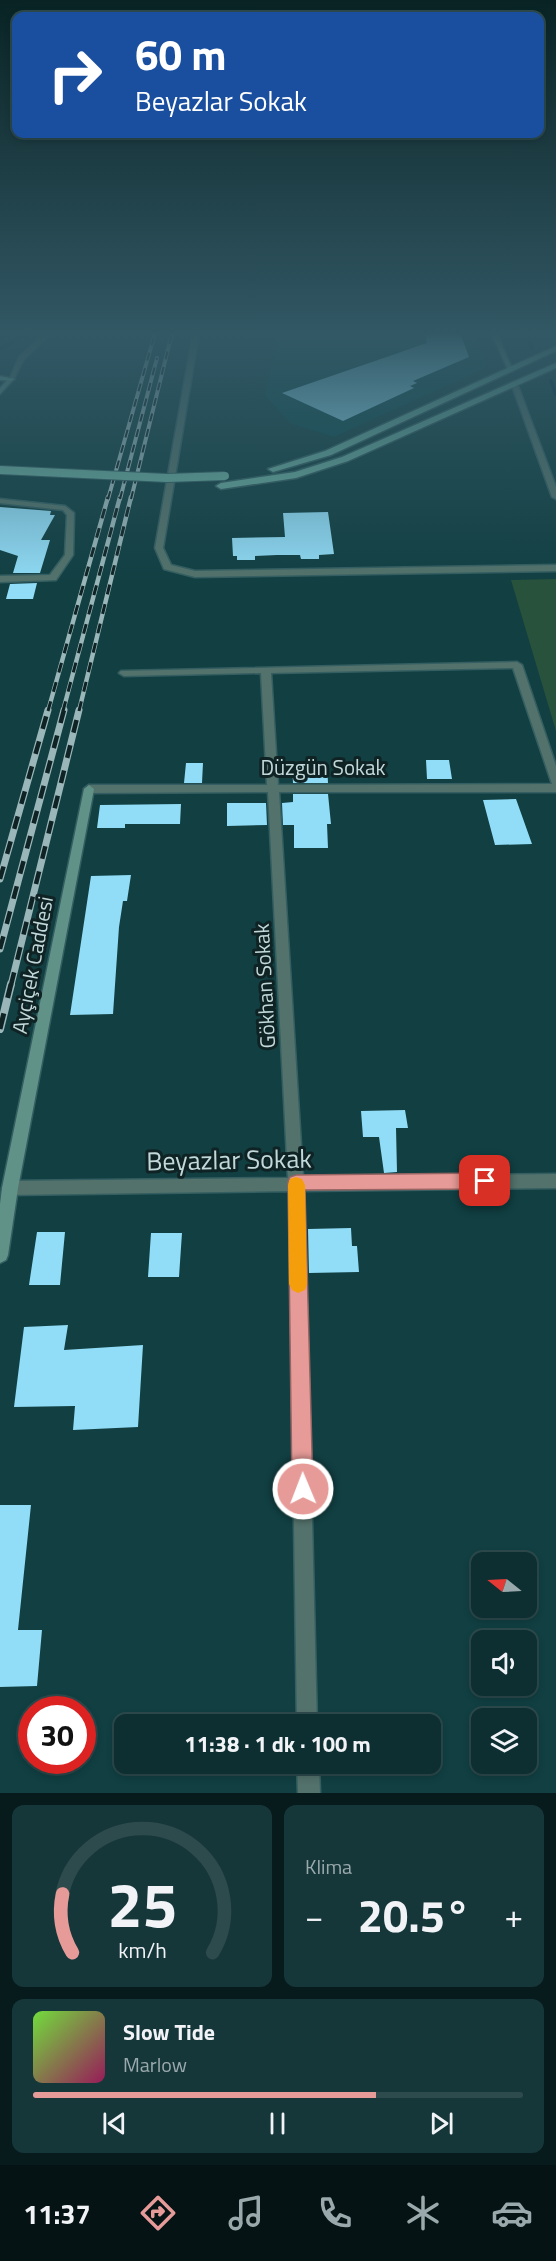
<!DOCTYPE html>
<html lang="tr">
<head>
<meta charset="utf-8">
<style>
	:root { --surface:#0d2f32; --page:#16373a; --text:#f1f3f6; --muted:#9aa9ac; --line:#2d4a4d; --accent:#e69b98 }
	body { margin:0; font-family:"Titillium Web",sans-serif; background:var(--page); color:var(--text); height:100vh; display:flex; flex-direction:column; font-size:22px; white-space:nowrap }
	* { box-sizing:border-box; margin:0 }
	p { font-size:20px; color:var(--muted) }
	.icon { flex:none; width:33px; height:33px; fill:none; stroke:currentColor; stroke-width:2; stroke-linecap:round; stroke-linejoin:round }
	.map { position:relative; height:1793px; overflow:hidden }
	.drawer { display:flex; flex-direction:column; gap:12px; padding:12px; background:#071a1c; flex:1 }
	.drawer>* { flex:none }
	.top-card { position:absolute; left:12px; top:12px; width:532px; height:126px; border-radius:12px; box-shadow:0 3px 9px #0003,0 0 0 2px var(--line); background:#1a4fa0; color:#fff; overflow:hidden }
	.needle { width:39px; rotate:288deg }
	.buttons { position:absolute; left:471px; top:1552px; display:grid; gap:12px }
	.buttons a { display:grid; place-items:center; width:66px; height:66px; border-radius:12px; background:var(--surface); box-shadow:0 3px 9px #0003,0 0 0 2px var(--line); font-size:30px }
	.speed { position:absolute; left:18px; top:1696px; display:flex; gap:12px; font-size:30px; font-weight:700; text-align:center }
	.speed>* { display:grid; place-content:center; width:78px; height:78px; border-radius:50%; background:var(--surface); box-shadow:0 3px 9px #0003,0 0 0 2px var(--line); line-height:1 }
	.speed .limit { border:9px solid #d22; background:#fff; color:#111 }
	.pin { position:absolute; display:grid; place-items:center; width:51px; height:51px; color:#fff; margin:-26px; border-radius:12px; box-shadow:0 3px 9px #0006 }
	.me { position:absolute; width:66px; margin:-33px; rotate:359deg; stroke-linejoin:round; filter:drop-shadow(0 0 4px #0008) }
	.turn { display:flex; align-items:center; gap:21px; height:126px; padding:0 24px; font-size:27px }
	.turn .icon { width:78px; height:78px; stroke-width:2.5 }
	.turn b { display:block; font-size:42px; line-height:51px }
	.big { font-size:45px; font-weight:700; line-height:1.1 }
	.drawer .tile { flex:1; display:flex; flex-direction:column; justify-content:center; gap:9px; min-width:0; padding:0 21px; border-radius:12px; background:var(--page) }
	.drawer .dial { align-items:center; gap:0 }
	.dial svg { height:156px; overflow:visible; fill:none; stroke:var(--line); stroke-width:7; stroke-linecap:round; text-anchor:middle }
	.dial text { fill:var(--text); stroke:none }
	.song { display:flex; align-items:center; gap:18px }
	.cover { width:72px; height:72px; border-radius:9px; background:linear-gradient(135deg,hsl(100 70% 55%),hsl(330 70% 35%)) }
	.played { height:6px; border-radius:3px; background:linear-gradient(90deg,var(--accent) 70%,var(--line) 70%) }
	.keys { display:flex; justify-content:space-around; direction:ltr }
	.heat { display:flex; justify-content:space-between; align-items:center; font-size:33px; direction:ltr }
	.drawer .tiles { flex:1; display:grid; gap:12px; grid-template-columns:1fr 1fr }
	.tile:last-child { grid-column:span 2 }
	.trip { position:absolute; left:114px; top:1714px; width:327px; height:60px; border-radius:12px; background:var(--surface); box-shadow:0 3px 9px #0003,0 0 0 2px var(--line); font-weight:700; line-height:60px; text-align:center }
	.tabs { display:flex; height:96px; justify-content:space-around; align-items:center; background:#051314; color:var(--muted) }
	.tabs .icon { width:42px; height:42px }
	.tabs .on { color:var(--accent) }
	.tabs b { font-size:27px; color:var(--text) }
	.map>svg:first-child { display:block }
</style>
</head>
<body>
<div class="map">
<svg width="556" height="1793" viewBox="0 0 556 1793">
	<rect width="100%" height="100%" fill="#113f42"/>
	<!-- built -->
	<path fill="#0b4a4d" d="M279,333H474L487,367L334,437L290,423L265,395Z"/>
	<!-- green -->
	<path fill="#28523b" d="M556,579V731L511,580Z"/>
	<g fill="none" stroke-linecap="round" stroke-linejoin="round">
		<!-- stream -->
		<path stroke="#002843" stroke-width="4" d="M527,333L532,348
			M0,349L27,333
			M551,381L556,394"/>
	</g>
	<!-- building -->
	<path fill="#91dcf6" d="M425,333H460L469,357L413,381L417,383L410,386L414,388L343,421L282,393L427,343Z
		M0,507L51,511L50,515H55L41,540H50L40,573H13L18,556L0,550Z
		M328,512L334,554L319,555V559H301L300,555H277L255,556V560H237V556H233L232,538L285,537L283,513Z
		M37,583L33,599H6L10,584Z
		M426,760H449L452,779H427Z
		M186,763H203L202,783H184Z
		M292,763H327L328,783H293Z
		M293,794H328L331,824H327L328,848H294V825H283L282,803L293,802Z
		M516,799L532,844L495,845L483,800Z
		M227,803H266L267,825L227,826Z
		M181,804L180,824H125V828H97L100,805Z
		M131,875L127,901H123L119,927L113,1014L70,1015L91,876Z
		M405,1110L408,1128H396L397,1172L384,1173L379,1137H363L361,1111Z
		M351,1228L352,1246H357L359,1272L309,1273L308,1229Z
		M37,1232H65L60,1285H29Z
		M151,1233H182L179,1277H148Z
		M68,1325L64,1350L143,1345L138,1427L73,1430L75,1406L14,1407L24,1327Z
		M0,1505H31L18,1630H42L37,1686L0,1687Z"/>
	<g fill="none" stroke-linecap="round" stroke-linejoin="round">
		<!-- street casing -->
		<g stroke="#345e61" stroke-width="3">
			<path id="street" d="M45,333H52L24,359L13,380H9L19,357Z
				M193,333H199L163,548L171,565L195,571L556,565V571L195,577L164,569L155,548Z
				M514,381L517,383L556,487V499L552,497L511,383Z
				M0,499L65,506L74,513L73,555L56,580L0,582V576L50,575L65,555L67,515L63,510L0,503Z
				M517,662L522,665L556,766V792H279L303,1177L556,1174V1188L304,1191L317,1725H297L289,1191L10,1195L5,1193L2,1188L5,1183L10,1181L288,1178L268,792L89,793L84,789L89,785H267L261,673L124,676L119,673L121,671ZM513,668L552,784L278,785L271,673Z
				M297,1764H319L320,1793H298Z"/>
		</g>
		<!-- secondary casing -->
		<g stroke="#345e61" stroke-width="3">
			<path id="secondary" d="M491,333H497L513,371L508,370Z
				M9,378L14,379L0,394V388Z
				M89,785L94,789L18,1188L8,1255L6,1260L0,1263V1204L2,1188L84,789Z"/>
		</g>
		<!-- primary casing -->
		<g stroke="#345e61" stroke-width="3">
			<path id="primary" d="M556,346V351L331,455L273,472L268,469L325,451Z
				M556,363V368L348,461L296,478L221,489L216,486L221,483L295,472L342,457Z
				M0,376L15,379L11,381L0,380Z"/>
		</g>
		<!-- street -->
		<use href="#street" fill="#53726b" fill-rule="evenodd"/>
		<!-- secondary -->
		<use href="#secondary" fill="#609287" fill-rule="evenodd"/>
		<!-- primary -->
		<use href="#primary" fill="#68aa9d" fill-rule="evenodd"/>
		<!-- rail-far3 casing -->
		<g stroke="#9ab6b9" stroke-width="4">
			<path id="rail-far3" d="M108,499L155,333
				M120,499L157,358
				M131,499L172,333"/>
		</g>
		<!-- rail-far2 casing -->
		<g stroke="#9ab6b9" stroke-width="4.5">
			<path id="rail-far2" d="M48,711L108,497
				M63,711L120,497
				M79,711L131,497"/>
		</g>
		<!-- rail-far1 casing -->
		<g stroke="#9ab6b9" stroke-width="7">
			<path id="rail-far1" d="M0,879L48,710
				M0,949L64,710
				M11,985L79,710"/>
		</g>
		<!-- rail casing -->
		<g stroke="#9ab6b9" stroke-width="8">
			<path id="rail" d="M0,1029L11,984"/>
		</g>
		<!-- rail-far3 -->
		<use href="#rail-far3" stroke="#102324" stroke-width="2" stroke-dasharray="8" stroke-linecap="butt"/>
		<!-- rail-far2 -->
		<use href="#rail-far2" stroke="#102324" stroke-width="3" stroke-dasharray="10" stroke-linecap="butt"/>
		<!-- rail-far1 -->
		<use href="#rail-far1" stroke="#102324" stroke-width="4.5" stroke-dasharray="13" stroke-linecap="butt"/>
		<!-- rail -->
		<use href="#rail" stroke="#102324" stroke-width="5" stroke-dasharray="16" stroke-linecap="butt"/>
		<!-- primary-bridge casing -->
		<g stroke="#345e61" stroke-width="10" stroke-linecap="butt">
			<path id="primary-bridge" d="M0,470L167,478L225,476"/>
		</g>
		<!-- primary-bridge -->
		<use href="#primary-bridge" stroke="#68aa9d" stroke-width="8"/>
	</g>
	<!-- sky -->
	<linearGradient id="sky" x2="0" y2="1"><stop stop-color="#092324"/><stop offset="0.57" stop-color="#325865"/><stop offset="1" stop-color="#325865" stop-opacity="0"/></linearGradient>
	<rect width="556" height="585" fill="url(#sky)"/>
	<!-- route -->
	<path fill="#e69b98" stroke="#966563" stroke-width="1.5" d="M485,1173L491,1176L494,1181L491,1187L485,1189L305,1190L313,1489L310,1496L303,1499L295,1496L292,1489L288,1182L290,1177L296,1175Z"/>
	<!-- slow -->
	<path fill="#f59e0b" d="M296,1177L302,1179L305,1185L307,1284L305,1290L298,1293L292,1290L289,1284L288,1185L290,1179Z"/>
	<g text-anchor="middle" stroke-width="6" stroke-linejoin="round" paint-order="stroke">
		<!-- street labels -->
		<g font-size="21" fill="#c2d9db" stroke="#102324">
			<text x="323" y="775">Düzgün Sokak</text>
			<text transform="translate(33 965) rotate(-79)" y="7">Ayçiçek Caddesi</text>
			<text transform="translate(265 986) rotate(-93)" y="7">Gökhan Sokak</text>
		</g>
		<!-- near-street labels -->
		<g font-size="26" fill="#c2d9db" stroke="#102324">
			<text transform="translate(229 1160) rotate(-1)" y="9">Beyazlar Sokak</text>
		</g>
	</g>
</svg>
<div class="buttons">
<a><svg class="needle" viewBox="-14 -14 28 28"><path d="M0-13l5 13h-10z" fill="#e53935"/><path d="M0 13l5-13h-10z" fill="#9aa9ac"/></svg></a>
<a><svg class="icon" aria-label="sound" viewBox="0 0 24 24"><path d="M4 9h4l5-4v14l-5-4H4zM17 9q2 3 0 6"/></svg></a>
<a><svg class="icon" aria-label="layers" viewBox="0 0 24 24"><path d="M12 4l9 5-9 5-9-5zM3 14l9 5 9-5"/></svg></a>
</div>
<div class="speed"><div class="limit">30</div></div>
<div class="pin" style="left:485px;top:1181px;background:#d93025"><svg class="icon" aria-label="arrive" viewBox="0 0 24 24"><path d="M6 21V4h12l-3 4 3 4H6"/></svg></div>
<svg class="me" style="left:303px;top:1489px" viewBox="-20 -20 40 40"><circle r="17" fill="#e69b98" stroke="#fff" stroke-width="3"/><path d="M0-11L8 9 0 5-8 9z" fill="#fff"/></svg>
<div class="trip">11:38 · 1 dk · 100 m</div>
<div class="top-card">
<div class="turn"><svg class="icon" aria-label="right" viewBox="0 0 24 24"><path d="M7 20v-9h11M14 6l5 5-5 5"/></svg><div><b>60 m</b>Beyazlar Sokak</div></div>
</div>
</div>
<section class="drawer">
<div class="tiles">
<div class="tile dial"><svg viewBox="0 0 100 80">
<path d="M14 69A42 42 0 1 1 86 69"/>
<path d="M14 69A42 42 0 0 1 9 39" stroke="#e69b98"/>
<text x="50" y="56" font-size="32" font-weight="700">25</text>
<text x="50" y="72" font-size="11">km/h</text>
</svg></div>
<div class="tile"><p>Klima</p>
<div class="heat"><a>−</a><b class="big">20.5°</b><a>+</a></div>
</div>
<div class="tile">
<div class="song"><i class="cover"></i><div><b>Slow Tide</b><p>Marlow</p></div></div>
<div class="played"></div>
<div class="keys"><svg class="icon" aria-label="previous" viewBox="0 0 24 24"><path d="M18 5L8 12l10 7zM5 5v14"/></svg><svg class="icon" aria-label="pause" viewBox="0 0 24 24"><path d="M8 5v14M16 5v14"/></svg><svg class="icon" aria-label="next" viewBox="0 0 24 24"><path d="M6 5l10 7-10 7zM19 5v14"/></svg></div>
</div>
</div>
</section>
<nav class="tabs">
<b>11:37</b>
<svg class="icon on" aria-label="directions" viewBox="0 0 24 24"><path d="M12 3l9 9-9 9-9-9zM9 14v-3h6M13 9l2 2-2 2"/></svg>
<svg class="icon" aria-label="music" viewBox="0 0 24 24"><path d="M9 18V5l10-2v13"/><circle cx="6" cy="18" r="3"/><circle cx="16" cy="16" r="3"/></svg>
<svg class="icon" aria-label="phone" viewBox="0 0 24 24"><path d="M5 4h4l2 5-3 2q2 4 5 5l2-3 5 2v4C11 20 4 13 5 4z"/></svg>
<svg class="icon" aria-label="climate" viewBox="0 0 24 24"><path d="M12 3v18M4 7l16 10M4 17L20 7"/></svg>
<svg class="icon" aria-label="car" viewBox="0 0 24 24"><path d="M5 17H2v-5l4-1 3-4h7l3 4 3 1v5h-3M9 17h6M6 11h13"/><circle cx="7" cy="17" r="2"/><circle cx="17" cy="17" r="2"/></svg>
</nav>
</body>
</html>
